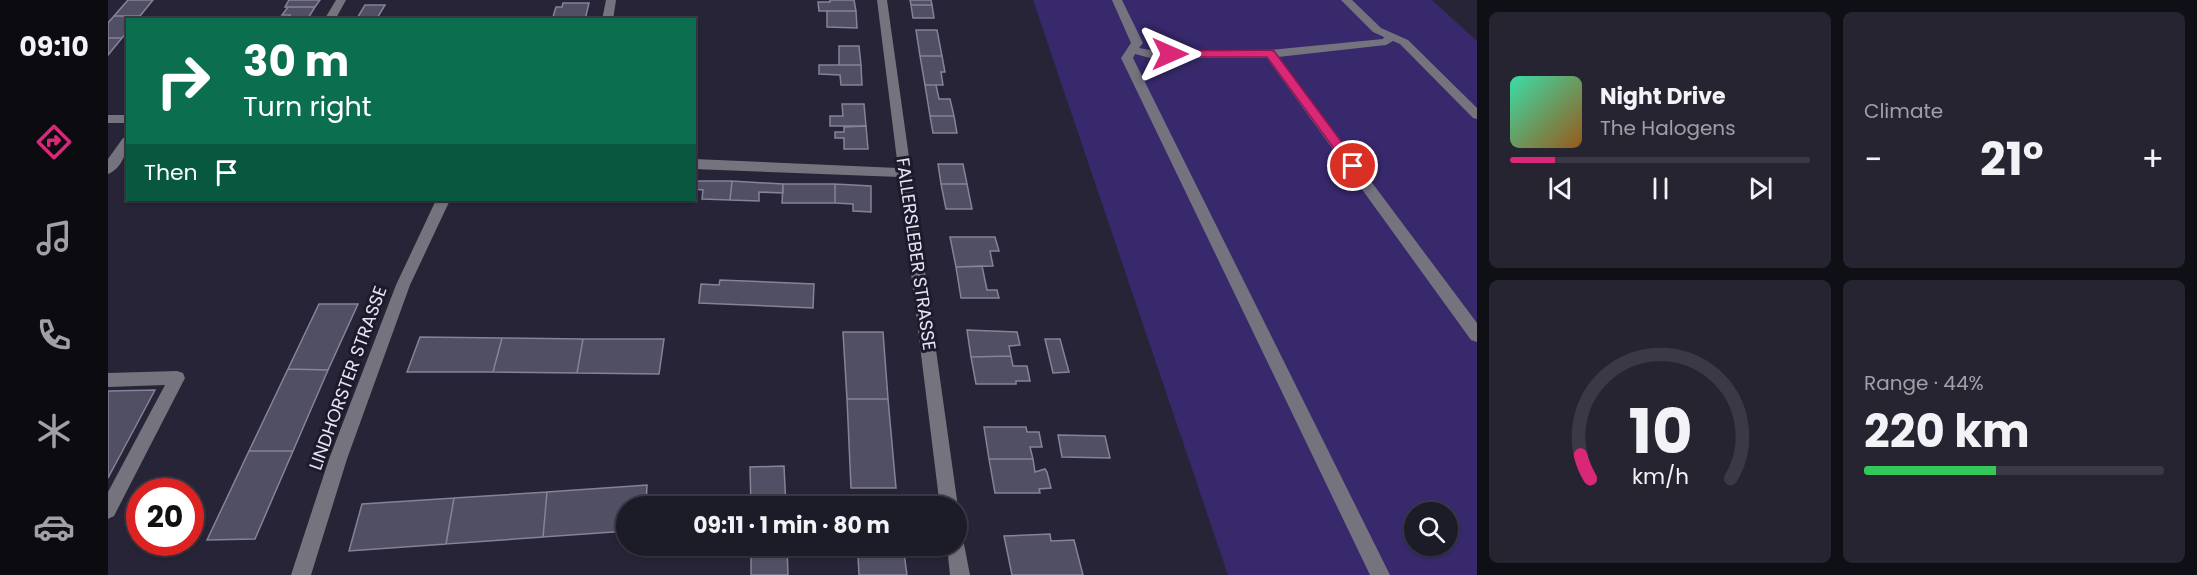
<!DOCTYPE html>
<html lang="en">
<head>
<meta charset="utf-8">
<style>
	:root { --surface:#1c1b28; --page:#252430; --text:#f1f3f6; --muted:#a0a1a8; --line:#3a3945; --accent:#db2777 }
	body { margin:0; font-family:Poppins,sans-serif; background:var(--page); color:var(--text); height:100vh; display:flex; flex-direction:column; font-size:22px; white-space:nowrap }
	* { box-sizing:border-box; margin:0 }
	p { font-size:20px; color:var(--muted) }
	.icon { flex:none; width:33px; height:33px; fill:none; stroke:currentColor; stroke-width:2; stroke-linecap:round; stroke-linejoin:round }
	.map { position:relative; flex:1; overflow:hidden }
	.panel { display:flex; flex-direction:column; gap:12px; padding:12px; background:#0f0f16; width:720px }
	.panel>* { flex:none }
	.banner { position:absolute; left:18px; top:18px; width:570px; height:183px; border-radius:0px; box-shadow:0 2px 4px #0004,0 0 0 2px var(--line); background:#0b6e4f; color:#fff; overflow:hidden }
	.buttons { position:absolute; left:1296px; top:502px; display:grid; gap:12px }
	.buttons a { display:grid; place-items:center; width:54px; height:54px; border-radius:50%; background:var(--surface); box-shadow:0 2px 4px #0004,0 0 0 2px var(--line); font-size:30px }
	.speed { position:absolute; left:18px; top:478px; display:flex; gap:12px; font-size:30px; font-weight:700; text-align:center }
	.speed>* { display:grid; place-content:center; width:78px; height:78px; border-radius:50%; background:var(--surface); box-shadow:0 2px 4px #0004,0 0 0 2px var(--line); line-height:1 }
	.speed .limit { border:9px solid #d22; background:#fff; color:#111 }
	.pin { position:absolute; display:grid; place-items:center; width:51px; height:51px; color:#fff; margin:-26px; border:3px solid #fff; border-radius:50%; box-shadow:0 2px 6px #0007 }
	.me { position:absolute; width:66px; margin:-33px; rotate:90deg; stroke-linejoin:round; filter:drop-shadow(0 0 4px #0008) }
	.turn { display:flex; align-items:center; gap:21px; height:126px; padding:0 18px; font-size:27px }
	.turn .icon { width:78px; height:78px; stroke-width:2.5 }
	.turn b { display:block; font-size:42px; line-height:51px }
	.then { display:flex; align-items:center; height:57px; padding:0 18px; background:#0003; gap:12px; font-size:22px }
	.big { font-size:45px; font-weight:700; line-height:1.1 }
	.panel .card { flex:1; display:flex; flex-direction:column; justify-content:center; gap:9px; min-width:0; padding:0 21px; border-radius:9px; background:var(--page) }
	.panel .dial { align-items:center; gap:0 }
	.dial svg { height:156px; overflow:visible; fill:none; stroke:var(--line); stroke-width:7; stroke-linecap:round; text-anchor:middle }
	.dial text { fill:var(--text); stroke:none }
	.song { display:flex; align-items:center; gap:18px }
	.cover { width:72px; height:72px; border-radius:9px; background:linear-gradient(135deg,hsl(160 70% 55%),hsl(30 70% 35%)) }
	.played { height:6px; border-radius:3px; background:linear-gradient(90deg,var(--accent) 15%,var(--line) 15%) }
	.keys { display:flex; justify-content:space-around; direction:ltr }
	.heat { display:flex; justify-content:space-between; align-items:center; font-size:33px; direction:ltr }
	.charge { height:9px; border-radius:4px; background:linear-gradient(90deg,#34c759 44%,var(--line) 0) }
	.panel .tiles { flex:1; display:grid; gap:12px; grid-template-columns:repeat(2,1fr) }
	.trip { position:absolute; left:508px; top:496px; width:351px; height:60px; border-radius:30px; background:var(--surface); box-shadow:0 2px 4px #0004,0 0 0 2px var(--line); font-weight:700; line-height:60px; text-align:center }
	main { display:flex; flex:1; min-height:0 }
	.menu { display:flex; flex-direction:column; width:108px; justify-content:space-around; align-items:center; background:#0b0b10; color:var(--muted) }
	.menu .icon { width:42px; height:42px }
	.menu .current { color:var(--accent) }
	.menu b { font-size:27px; color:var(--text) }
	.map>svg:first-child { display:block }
</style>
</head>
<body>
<main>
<nav class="menu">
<b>09:10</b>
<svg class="icon current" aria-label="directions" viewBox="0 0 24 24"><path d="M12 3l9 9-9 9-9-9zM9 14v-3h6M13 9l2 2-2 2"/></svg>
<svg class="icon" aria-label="music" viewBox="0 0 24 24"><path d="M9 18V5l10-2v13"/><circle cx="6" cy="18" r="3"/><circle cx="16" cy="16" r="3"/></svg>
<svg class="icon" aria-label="phone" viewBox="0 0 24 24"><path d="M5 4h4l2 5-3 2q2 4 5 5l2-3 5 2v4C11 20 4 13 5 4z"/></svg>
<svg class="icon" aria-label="climate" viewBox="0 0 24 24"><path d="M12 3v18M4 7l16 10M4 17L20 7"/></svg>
<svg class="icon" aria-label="car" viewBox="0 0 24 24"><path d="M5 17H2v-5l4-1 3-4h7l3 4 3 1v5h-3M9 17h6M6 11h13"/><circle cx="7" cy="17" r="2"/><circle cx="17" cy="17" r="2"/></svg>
</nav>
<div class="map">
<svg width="1369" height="575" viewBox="0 0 1369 575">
	<rect width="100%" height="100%" fill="#262436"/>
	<!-- green -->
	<path fill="#38296d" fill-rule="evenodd" d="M925,0H1324L1369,41V575H1120ZM1306,513H1340V546H1306Z"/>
	<!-- building -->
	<path fill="#514f63" stroke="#858399" stroke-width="1.5" d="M20,0H45L32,16H6Z
		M181,0H212L207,7H177Z
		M722,0H746L748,11H711L710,2H722Z
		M802,0H823L824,5H803Z
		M455,3H481L477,20H444L448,7H454Z
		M257,5H277L268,20H248Z
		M803,5H824L826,18H805Z
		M180,7H207L199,20H179L182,15H174Z
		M719,11H748L749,28L719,27Z
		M6,16H32L29,20H20V31L14,38H0V23Z
		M808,30H829L834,56H812Z
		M0,38H14L0,55Z
		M731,46H751L753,65H731Z
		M812,56H834L837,72H833L835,85H817Z
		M711,65H753L754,85H733L732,75L711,74Z
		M817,85H828L831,99H842L846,116H822Z
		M734,104H756L758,126H722V116H735Z
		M822,116H846L849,133H825Z
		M758,126L760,149H736V138H727V132H736V127Z
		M830,164H855L859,184H833Z
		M586,181H624L622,200L594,199L595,190L586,189Z
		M624,181L675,184V193L651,192V201L622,200Z
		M675,184H727V203H674Z
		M727,184L763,186V212L745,211V204L727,203Z
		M833,184H859L864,209H838Z
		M842,237H887L891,251H882L885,266L848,267Z
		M874,266L879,290H889L891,298H853L848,267Z
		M612,280L706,284L705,308L591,303L593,284L611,285Z
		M211,304H250L220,370L180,369Z
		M859,330L909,332L912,345L901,346L903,356L863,357Z
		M735,332H775L780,399H739Z
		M312,337L394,338L385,372H299Z
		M394,338L475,339L469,373L385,372Z
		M475,339H556L551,374L469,373Z
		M937,339H952L961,372L945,373Z
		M903,356L905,366H919L922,381H908V384H868L863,357Z
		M180,369L220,370L185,451H141Z
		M47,390L0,478V391Z
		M739,399H780L788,488H743Z
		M876,427H918L919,432H931L934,447H922L925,459H881Z
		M950,435L997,436L1002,458L954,457Z
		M141,451H185L147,539L99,540Z
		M881,459H925L927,472L937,469L939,472L943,488L931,489L932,493H887Z
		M676,466L678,507H643L642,467Z
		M539,485L538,507H519V531L435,537L439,492Z
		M439,492L435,537L338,544L346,498Z
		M346,498L338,544L241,551L254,504Z
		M942,534L943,541L966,540L975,575H904L896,536Z
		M643,546H679L680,575H643Z
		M796,553L799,575H751L750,555Z"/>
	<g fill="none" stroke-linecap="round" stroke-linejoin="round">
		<!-- minor -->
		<path fill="#75747e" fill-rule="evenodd" d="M228,0H238L227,20H216Z
			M498,0H508L505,20H494Z
			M769,0H779L850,507L849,510V507H832L791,177L586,169V159L790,168Z
			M1004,0H1014L1035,43L1031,48L1042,50H1162L1275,39L1276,37L1265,32L1233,0H1244L1273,28L1300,40L1369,108V119L1365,118L1292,44L1285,41L1278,45L1170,57L1369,323V342L1363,340L1159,58H1042L1027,54L1025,58L1282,575H1262L1013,58L1023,43Z
			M0,115H20V123H0Z
			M20,137C20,150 14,169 0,174V159L15,138Z
			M328,200H342L302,285L239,459L203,575H183L221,459L288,285Z
			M69,371L75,373L77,378L6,516L0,519V492L57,385L0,387V373Z
			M849,537L855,539L862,575H842L839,546H849Z"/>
	</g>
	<!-- route -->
	<path fill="#db2777" stroke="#8e194d" stroke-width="1.5" d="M1162,50L1166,51L1249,163V169H1241L1159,57H1062L1056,54L1062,51Z"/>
	<g text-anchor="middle" stroke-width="6" stroke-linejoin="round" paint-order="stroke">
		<!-- street labels -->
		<g font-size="18" fill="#e6e5f2" stroke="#1d1a2c">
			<text transform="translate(808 254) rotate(82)" y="6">FALLERSLEBER STRASSE</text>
			<text transform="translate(240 378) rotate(-70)" y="6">LINDHORSTER STRASSE</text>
		</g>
	</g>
</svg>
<div class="buttons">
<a><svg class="icon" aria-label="search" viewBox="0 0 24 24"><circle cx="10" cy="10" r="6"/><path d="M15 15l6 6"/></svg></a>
</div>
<div class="speed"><div class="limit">20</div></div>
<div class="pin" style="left:1245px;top:166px;background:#d93025"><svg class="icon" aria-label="arrive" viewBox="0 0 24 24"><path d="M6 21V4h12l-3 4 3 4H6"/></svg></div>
<svg class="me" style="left:1062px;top:54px" viewBox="-20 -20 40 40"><path d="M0-17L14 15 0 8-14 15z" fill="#db2777" stroke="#fff" stroke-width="4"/></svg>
<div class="trip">09:11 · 1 min · 80 m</div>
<div class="banner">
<div class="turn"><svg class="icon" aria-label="right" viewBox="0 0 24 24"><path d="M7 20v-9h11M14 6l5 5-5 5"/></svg><div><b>30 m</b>Turn right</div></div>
<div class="then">Then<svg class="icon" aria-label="arrive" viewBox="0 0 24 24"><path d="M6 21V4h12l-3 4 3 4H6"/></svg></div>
</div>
</div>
<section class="panel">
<div class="tiles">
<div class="card">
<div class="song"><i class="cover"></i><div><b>Night Drive</b><p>The Halogens</p></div></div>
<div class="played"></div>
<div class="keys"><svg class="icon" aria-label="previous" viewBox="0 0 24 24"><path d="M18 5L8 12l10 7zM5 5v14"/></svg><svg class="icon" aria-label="pause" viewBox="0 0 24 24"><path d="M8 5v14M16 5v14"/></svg><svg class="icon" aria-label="next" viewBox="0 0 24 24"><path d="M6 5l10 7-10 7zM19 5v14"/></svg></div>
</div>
<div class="card"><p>Climate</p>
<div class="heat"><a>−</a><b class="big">21°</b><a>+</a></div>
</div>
<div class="card dial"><svg viewBox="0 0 100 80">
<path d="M14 69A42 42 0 1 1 86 69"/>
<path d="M14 69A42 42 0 0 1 9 57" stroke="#db2777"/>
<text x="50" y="56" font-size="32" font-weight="700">10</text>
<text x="50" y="72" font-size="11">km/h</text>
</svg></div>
<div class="card"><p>Range · 44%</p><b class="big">220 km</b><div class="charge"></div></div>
</div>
</section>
</main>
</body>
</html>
